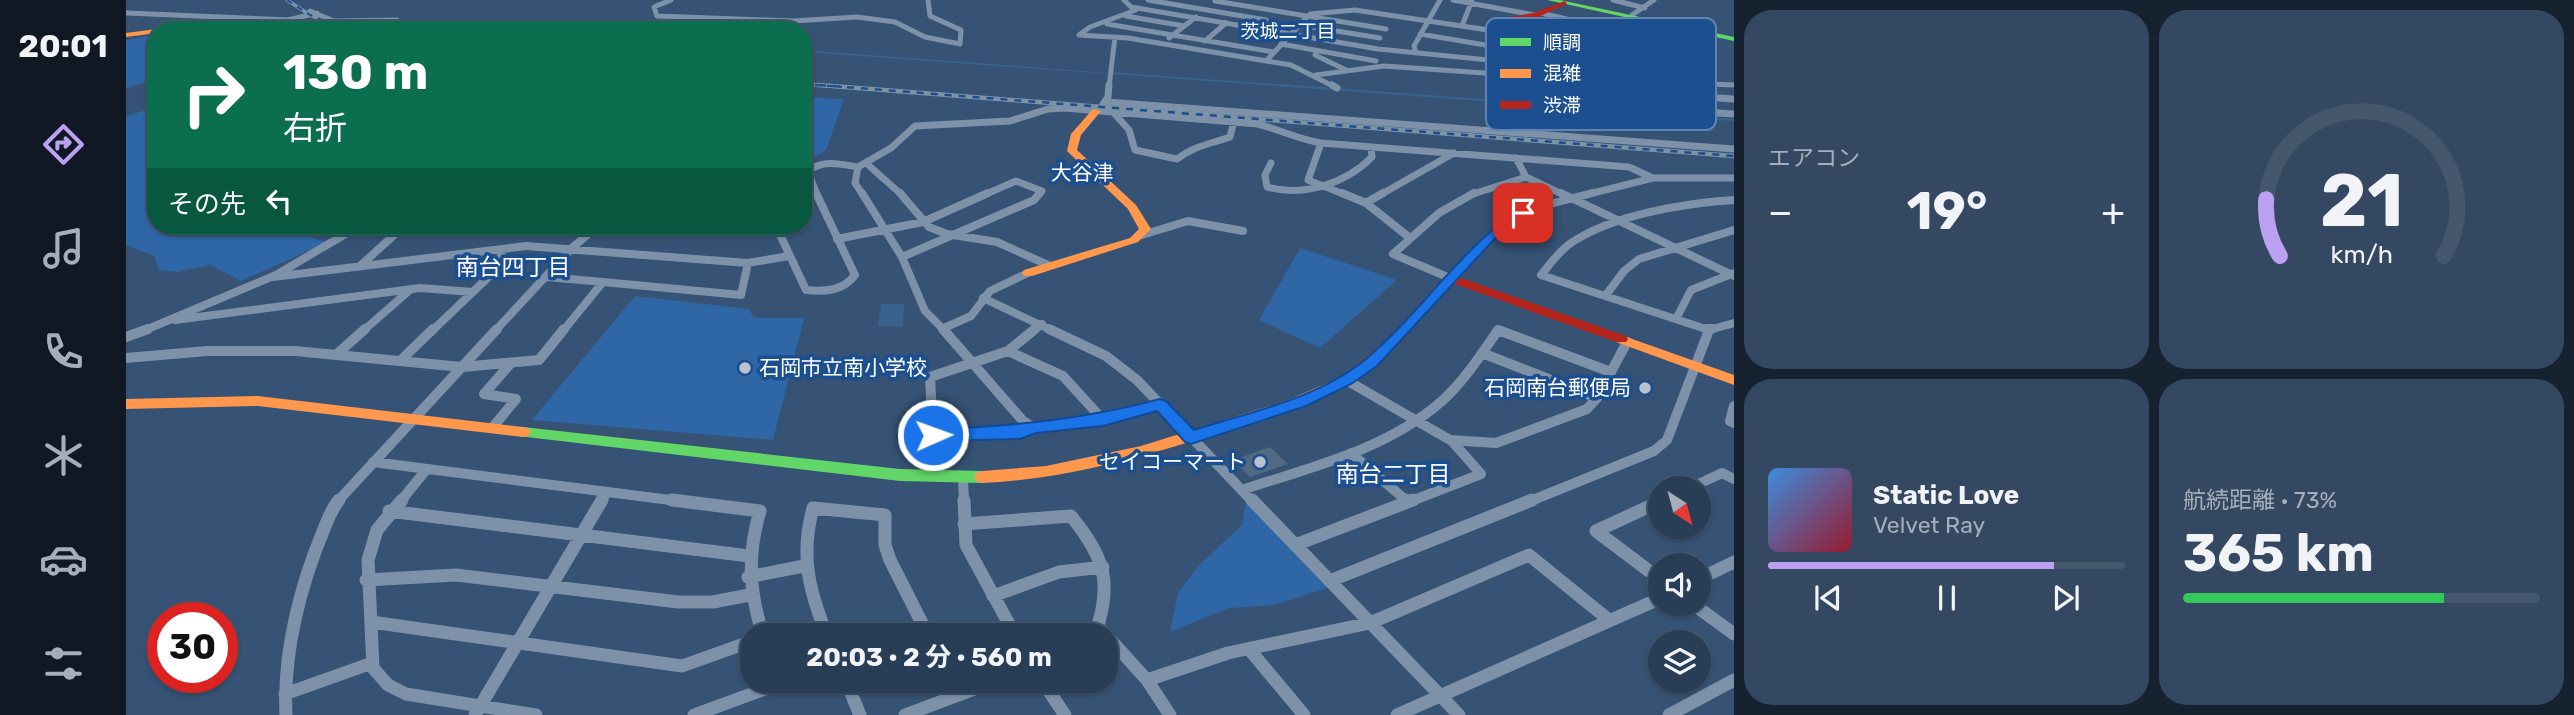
<!DOCTYPE html>
<html lang="ja">
<head>
<meta charset="utf-8">
<style>
	:root { --surface:#283e57; --page:#344961; --text:#f1f3f6; --muted:#a5aeba; --line:#44576d; --accent:#bca0f2 }
	body { margin:0; font-family:Rubik,"Noto Sans JP",sans-serif; background:var(--page); color:var(--text); height:100vh; display:flex; flex-direction:column; font-size:26px; white-space:nowrap }
	* { box-sizing:border-box; margin:0 }
	p { font-size:23px; color:var(--muted) }
	.icon { flex:none; width:38px; height:38px; fill:none; stroke:currentColor; stroke-width:2; stroke-linecap:round; stroke-linejoin:round }
	.map { position:relative; flex:1; overflow:hidden }
	.details { display:flex; flex-direction:column; gap:10px; padding:10px; background:#162230; width:840px }
	.details>* { flex:none }
	.hud { position:absolute; left:21px; top:21px; width:665px; height:214px; border-radius:28px; box-shadow:0 2px 5px #0004,0 0 0 2px var(--line); background:#0b6e4f; color:#fff; overflow:hidden }
	.needle { width:46px; rotate:144deg }
	.fabs { position:absolute; left:1522px; top:476px; display:grid; gap:14px }
	.fabs a { display:grid; place-items:center; width:63px; height:63px; border-radius:50%; background:var(--surface); box-shadow:0 2px 5px #0004,0 0 0 2px var(--line); font-size:35px }
	.speed { position:absolute; left:21px; top:602px; display:flex; gap:14px; font-size:35px; font-weight:700; text-align:center }
	.speed>* { display:grid; place-content:center; width:91px; height:91px; border-radius:50%; background:var(--surface); box-shadow:0 2px 5px #0004,0 0 0 2px var(--line); line-height:1 }
	.speed .limit { border:10px solid #d22; background:#fff; color:#111 }
	.pin { position:absolute; display:grid; place-items:center; width:60px; height:60px; color:#fff; margin:-30px; border-radius:14px; box-shadow:0 4px 10px #0006 }
	.me { position:absolute; width:77px; margin:-38px; rotate:88deg; stroke-linejoin:round; filter:drop-shadow(0 0 5px #0008) }
	.turn { display:flex; align-items:center; gap:24px; height:147px; padding:0 21px; font-size:32px }
	.turn .icon { width:91px; height:91px; stroke-width:2.5 }
	.turn b { display:block; font-size:49px; line-height:60px }
	.then { display:flex; align-items:center; height:66px; padding:0 21px; background:#0003; gap:14px; font-size:26px }
	.big { font-size:52px; font-weight:700; line-height:1.1 }
	.details .tile { flex:1; display:flex; flex-direction:column; justify-content:center; gap:10px; min-width:0; padding:0 24px; border-radius:28px; background:var(--page) }
	.details .dial { align-items:center; gap:0 }
	.dial svg { height:182px; overflow:visible; fill:none; stroke:var(--line); stroke-width:7; stroke-linecap:round; text-anchor:middle }
	.dial text { fill:var(--text); stroke:none }
	.song { display:flex; align-items:center; gap:21px }
	.cover { width:84px; height:84px; border-radius:10px; background:linear-gradient(135deg,hsl(210 70% 55%),hsl(350 70% 35%)) }
	.played { height:7px; border-radius:4px; background:linear-gradient(90deg,var(--accent) 80%,var(--line) 80%) }
	.keys { display:flex; justify-content:space-around; direction:ltr }
	.heat { display:flex; justify-content:space-between; align-items:center; font-size:38px; direction:ltr }
	.charge { height:10px; border-radius:5px; background:linear-gradient(90deg,#34c759 73%,var(--line) 0) }
	.details .tiles { flex:1; display:grid; gap:10px; grid-template-columns:repeat(2,1fr) }
	.trip { position:absolute; left:614px; top:623px; width:378px; height:70px; border-radius:28px; background:var(--surface); box-shadow:0 2px 5px #0004,0 0 0 2px var(--line); font-weight:700; line-height:70px; text-align:center }
	main { display:flex; flex:1; min-height:0 }
	.dock { display:flex; flex-direction:column; width:126px; justify-content:space-around; align-items:center; background:#101923; color:var(--muted) }
	.dock .icon { width:49px; height:49px }
	.dock .selected { color:var(--accent) }
	.dock b { font-size:32px; color:var(--text) }
	.map>svg:first-child { display:block }
</style>
</head>
<body>
<main>
<nav class="dock">
<b>20:01</b>
<svg class="icon selected" aria-label="directions" viewBox="0 0 24 24"><path d="M12 3l9 9-9 9-9-9zM9 14v-3h6M13 9l2 2-2 2"/></svg>
<svg class="icon" aria-label="music" viewBox="0 0 24 24"><path d="M9 18V5l10-2v13"/><circle cx="6" cy="18" r="3"/><circle cx="16" cy="16" r="3"/></svg>
<svg class="icon" aria-label="phone" viewBox="0 0 24 24"><path d="M5 4h4l2 5-3 2q2 4 5 5l2-3 5 2v4C11 20 4 13 5 4z"/></svg>
<svg class="icon" aria-label="climate" viewBox="0 0 24 24"><path d="M12 3v18M4 7l16 10M4 17L20 7"/></svg>
<svg class="icon" aria-label="car" viewBox="0 0 24 24"><path d="M5 17H2v-5l4-1 3-4h7l3 4 3 1v5h-3M9 17h6M6 11h13"/><circle cx="7" cy="17" r="2"/><circle cx="17" cy="17" r="2"/></svg>
<svg class="icon" aria-label="filters" viewBox="0 0 24 24"><path d="M4 7h16M4 17h16"/><circle cx="9" cy="7" r="2"/><circle cx="15" cy="17" r="2"/></svg>
</nav>
<div class="map">
<svg width="1608" height="715" viewBox="0 0 1608 715">
	<rect width="100%" height="100%" fill="#365274"/>
	<!-- green -->
	<path fill="#2f66a5" d="M30,35V79L0,88V40Z
		M677,97L718,99L700,150L677,164Z
		M30,107V226H200L184,237L202,242L115,281L84,265L52,272L33,270L28,256L0,245V116Z
		M1174,248L1271,280L1194,348L1133,320Z
		M509,296L623,309L628,318H678L647,440L406,420Z
		M1120,500L1204,587L1149,605L1103,608L1044,632L1052,593L1072,566L1116,525Z"/>
	<!-- water -->
	<path fill="#3b618d" d="M677,50L984,73V74L677,52Z
		M755,304H778L777,327L752,326Z"/>
	<g fill="none" stroke-linecap="round" stroke-linejoin="round">
		<!-- stream-far1 -->
		<path stroke="#3b618d" stroke-width="2" d="M985,73L1177,87"/>
		<!-- stream -->
		<path stroke="#3b618d" stroke-width="2.5" d="M1153,85L1369,101
			M1387,103L1608,120"/>
	</g>
	<!-- building -->
	<path fill="#526984" d="M1144,447L1162,464L1124,477L1107,460Z"/>
	<g fill="none" stroke-linecap="round" stroke-linejoin="round">
		<!-- street-far4 -->
		<path stroke="#7d92a8" stroke-width="5" d="M545,0L528,7L531,16L667,21L731,17L769,22L799,37L834,44L835,30L804,16L802,0
			M998,0L1005,7L1252,49L1412,65L1510,81L1608,85
			M1022,0L1140,20
			M1327,0L1409,15
			M1487,0L1519,8
			M1089,1L1260,29
			M1005,7L1010,10L964,27L953,35L1002,38L1165,65L1209,87
			M184,11L208,21L271,20
			M0,13L165,20
			M1415,13L1491,31
			M1506,15L1528,0
			M1000,16L1058,26
			M981,24L1148,52
			M1173,25L1254,38
			M1336,26L1346,0
			M128,28L191,13
			M1294,34L1371,47
			M1043,38L1070,17
			M1079,41L1100,23
			M1155,44L1250,61
			M1449,44L1484,56L1553,70
			M1190,52L1189,55L1220,70
			M1290,53L1288,46L1314,0
			M1413,53L1541,74
			M1140,61L1184,14L1229,10L1409,37L1414,40L1412,65L1445,87
			M1547,72L1567,58L1573,31
			M1190,75L1258,66L1387,75
			M1403,86L1419,87
			M983,87L989,37"/>
		<!-- street-far3 -->
		<path stroke="#7d92a8" stroke-width="7" d="M1206,85L1211,88
			M1442,85L1448,89
			M1403,86L1608,99
			M1369,99L1608,114
			M1369,99L1400,134
			M980,102L1608,149
			M977,104L982,97L983,85
			M987,112L1003,130L1009,150L1051,159C1068,146 1084,144 1104,137L1108,121
			M1195,143L1182,180L1220,195
			M1390,158L1400,177L1438,195
			M740,163L776,195
			M1145,163L1139,175L1141,187C1178,197 1219,184 1246,157L1245,147
			M691,195L682,171C698,159 714,164 732,167
			M737,195L729,183L732,167L765,148L789,126L884,121L922,109L938,108L1132,124C1154,130 1172,139 1195,143L1503,167L1527,178
			M858,195L890,181L916,191L912,195
			M1254,195L1328,153
			M1344,195L1400,177
			M1459,195L1527,178H1608"/>
		<!-- street-far2 -->
		<path stroke="#7d92a8" stroke-width="8" d="M736,193L776,257L799,311L819,331
			M774,193L803,227L821,234L871,242L922,265
			M1216,193L1240,203L1284,238
			M1348,193L1313,213L1267,254L1324,278L1377,224L1409,208L1466,193
			M1435,193L1608,276
			M1608,200C1559,203 1486,215 1445,243C1433,251 1424,264 1415,275L1583,330L1608,323
			M1240,203L1257,193
			M278,226H365
			M514,226L609,232L610,226
			M650,226L680,290C699,292 717,291 729,275L690,193
			M1016,235L1062,221L1117,231
			M711,239L797,222L862,193
			M776,257L908,200L914,193
			M234,266L278,226
			M147,277L400,246L622,263L663,256
			M421,277L477,282
			M1480,295L1498,271L1513,259L1608,230
			M857,298L927,331
			M1550,319L1565,290L1608,273
			M49,320L294,288L347,292
			M818,328L845,316L864,291L902,273
			M17,331L150,275L233,226
			M237,331L285,289
			M306,331L373,267L376,250
			M369,331L447,247L472,226
			M437,331L477,282L615,295L622,263
			M907,331L916,324
			M1371,331H1375"/>
		<!-- street-far1 -->
		<path stroke="#7d92a8" stroke-width="10" d="M817,329L897,421L907,427
			M909,329L882,351L804,377L807,435L921,427L1034,405
			M923,329L980,356L1011,380L1127,502
			M1581,329H1586
			M0,337L22,329
			M882,351L937,376L977,420
			M1356,353L1471,398
			M210,355L239,329
			M0,358L81,351H169L336,367L413,360L438,329
			M274,361L307,329
			M1220,380L1324,440L1370,443L1461,409L1471,398L1501,342
			M1608,406L1604,421L1608,423
			M367,427L390,399L358,394L385,363
			M1225,453L1282,502
			M247,462L560,502
			M837,479L838,502
			M1564,488L1596,473L1608,479
			M1116,490C1185,467 1260,450 1316,401C1338,381 1355,355 1372,330L1485,372
			M211,502L371,329
			M274,502L300,470
			M475,502L480,493
			M1283,502L1355,474L1325,440
			M1402,502L1528,451L1541,440L1583,330"/>
		<!-- street -->
		<path stroke="#7d92a8" stroke-width="13" d="M276,500L251,530L242,560L247,668L262,685L280,694L410,715
			M546,500L634,511C621,555 623,591 637,635
			M838,500L840,545L889,635
			M1126,500L1333,715
			M1280,500L1282,502
			M1535,501L1470,531L1535,580
			M263,511L623,556
			M838,524L945,516C979,558 987,583 969,635
			M1169,545L1287,500
			M622,577L678,566
			M1573,579L1608,562
			M240,580L330,575L552,602H587L623,595
			M1206,580L1406,500
			M867,596L933,572L977,567
			M1567,604L1608,634
			M245,622L556,666L626,641
			M973,627L1021,680L1044,715
			M701,635C683,591 674,555 687,508L759,515V545L764,560L802,635
			M1123,649L1178,715
			M1021,680L1102,653L1244,623L1403,555L1483,620
			M720,681L734,715
			M825,681L831,694
			M916,681L939,715
			M159,694L246,663
			M160,715C157,653 174,586 198,529C202,519 206,508 213,500
			M349,715L476,500
			M568,715L661,681
			M779,715L870,681
			M1271,715L1535,598
			M1543,715L1608,680"/>
		<!-- fast -->
		<path fill="#63d668" fill-rule="evenodd" d="M1421,0H1434L1608,37V41Z
			M397,427L774,469L856,471L862,473L864,477L862,481L856,483L774,481L392,436L389,432L392,428Z"/>
		<!-- slow -->
		<path fill="#ff974d" fill-rule="evenodd" d="M84,22L137,30L84,26L57,30H30V33L0,37V33Z
			M967,109L975,111L955,135L951,150L1010,205L1025,229L1012,242L906,276H898L896,273L898,270L1004,238L1013,229L1002,209L941,151L945,134Z
			M1495,335L1608,375V385L1490,342L1488,339L1490,336Z
			M1222,374L1227,376L1229,379L1227,382C1189,403 1148,415 1107,428C1025,455 943,479 856,483L850,481L848,477L850,473L856,471L920,466L1015,446L1160,401Z
			M132,396L397,427L402,428L405,432L402,436L397,437L132,406L0,409V399Z"/>
		<!-- jam -->
		<path fill="#b3261e" fill-rule="evenodd" d="M1439,1L1441,4L1412,17L1383,22L1373,53L1375,60L1429,101L1430,103L1426,106L1368,63L1365,53L1377,18L1407,13Z
			M1324,274L1500,336L1502,339L1500,342H1490L1326,283L1274,343L1227,382H1217L1215,379L1217,376L1264,337L1320,275Z"/>
		<!-- rail-far1 casing -->
		<g stroke="#7e92a7" stroke-width="3.5">
			<path id="rail-far1" d="M161,0L184,15L222,30
				M677,84L716,87"/>
		</g>
		<!-- rail casing -->
		<g stroke="#7e92a7" stroke-width="4.5">
			<path id="rail" d="M693,85L1608,156"/>
		</g>
		<!-- rail-far1 -->
		<use href="#rail-far1" stroke="#1b4f8f" stroke-width="2" stroke-dasharray="6" stroke-linecap="butt"/>
		<!-- rail -->
		<use href="#rail" stroke="#1b4f8f" stroke-width="2.5" stroke-dasharray="7" stroke-linecap="butt"/>
	</g>
	<!-- route -->
	<path fill="#1a73e8" stroke="#114b97" stroke-width="2" d="M1393,210L1403,213L1373,234L1251,366L1225,384L1180,406L1065,444L1059,442L1031,411L977,426L910,433L894,439L807,441L798,435L807,429C884,427 959,419 1034,399L1040,401L1068,430C1125,412 1193,398 1240,359C1295,313 1333,250 1393,210Z"/>
	<!-- markers -->
	<g fill="#b9c2ce" stroke="#1b4f8f" stroke-width="2.5">
		<circle cx="619" cy="368" r="7"/>
		<circle cx="1519" cy="388" r="7"/>
		<circle cx="1134" cy="462" r="7"/>
	</g>
	<g text-anchor="middle" stroke-width="7" stroke-linejoin="round" paint-order="stroke">
		<!-- far-neighbourhood labels -->
		<g font-size="19" fill="#fff" stroke="#1b4f8f">
			<text x="1162" y="38">茨城二丁目</text>
		</g>
		<!-- far-quarter labels -->
		<g font-size="21" fill="#fff" stroke="#1b4f8f">
			<text x="956" y="180">大谷津</text>
		</g>
		<!-- poi labels -->
		<g font-size="21" fill="#fff" stroke="#1b4f8f" text-anchor="end">
			<text x="633" y="375" text-anchor="start">石岡市立南小学校</text>
			<text x="1505" y="395">石岡南台郵便局</text>
			<text x="1120" y="469">セイコーマート</text>
		</g>
		<!-- neighbourhood labels -->
		<g font-size="23" fill="#fff" stroke="#1b4f8f">
			<text x="387" y="275">南台四丁目</text>
			<text x="1267" y="482">南台二丁目</text>
		</g>
	</g>
	<!-- legend -->
	<rect x="1360" y="18" width="230" height="112" rx="10" fill="#1b4f8f" stroke="#5f84b1" stroke-width="2"/>
	<rect x="1374" y="38" width="31" height="8" fill="#63d668"/>
	<rect x="1374" y="69" width="31" height="9" fill="#ff974d"/>
	<rect x="1374" y="101" width="31" height="8" fill="#b3261e"/>
	<g font-size="19" fill="#fff">
		<text x="1417" y="49">順調</text>
		<text x="1417" y="80">混雑</text>
		<text x="1417" y="112">渋滞</text>
	</g>
</svg>
<div class="fabs">
<a><svg class="needle" viewBox="-14 -14 28 28"><path d="M0-13l5 13h-10z" fill="#e53935"/><path d="M0 13l5-13h-10z" fill="#a5aeba"/></svg></a>
<a><svg class="icon" aria-label="sound" viewBox="0 0 24 24"><path d="M4 9h4l5-4v14l-5-4H4zM17 9q2 3 0 6"/></svg></a>
<a><svg class="icon" aria-label="layers" viewBox="0 0 24 24"><path d="M12 4l9 5-9 5-9-5zM3 14l9 5 9-5"/></svg></a>
</div>
<div class="speed"><div class="limit">30</div></div>
<div class="pin" style="left:1397px;top:213px;background:#d93025"><svg class="icon" aria-label="arrive" viewBox="0 0 24 24"><path d="M6 21V4h12l-3 4 3 4H6"/></svg></div>
<svg class="me" style="left:807px;top:435px" viewBox="-20 -20 40 40"><circle r="17" fill="#1a73e8" stroke="#fff" stroke-width="3"/><path d="M0-11L8 9 0 5-8 9z" fill="#fff"/></svg>
<div class="trip">20:03 · 2 分 · 560 m</div>
<div class="hud">
<div class="turn"><svg class="icon" aria-label="right" viewBox="0 0 24 24"><path d="M7 20v-9h11M14 6l5 5-5 5"/></svg><div><b>130 m</b>右折</div></div>
<div class="then">その先<svg class="icon" aria-label="left" viewBox="0 0 24 24"><path d="M17 20v-9H6M10 6l-5 5 5 5"/></svg></div>
</div>
</div>
<section class="details">
<div class="tiles">
<div class="tile"><p>エアコン</p>
<div class="heat"><a>−</a><b class="big">19°</b><a>+</a></div>
</div>
<div class="tile dial"><svg viewBox="0 0 100 80">
<path d="M14 69A42 42 0 1 1 86 69"/>
<path d="M14 69A42 42 0 0 1 8 44" stroke="#bca0f2"/>
<text x="50" y="56" font-size="32" font-weight="700">21</text>
<text x="50" y="72" font-size="11">km/h</text>
</svg></div>
<div class="tile">
<div class="song"><i class="cover"></i><div><b>Static Love</b><p>Velvet Ray</p></div></div>
<div class="played"></div>
<div class="keys"><svg class="icon" aria-label="previous" viewBox="0 0 24 24"><path d="M18 5L8 12l10 7zM5 5v14"/></svg><svg class="icon" aria-label="pause" viewBox="0 0 24 24"><path d="M8 5v14M16 5v14"/></svg><svg class="icon" aria-label="next" viewBox="0 0 24 24"><path d="M6 5l10 7-10 7zM19 5v14"/></svg></div>
</div>
<div class="tile"><p>航続距離 · 73%</p><b class="big">365 km</b><div class="charge"></div></div>
</div>
</section>
</main>
</body>
</html>
